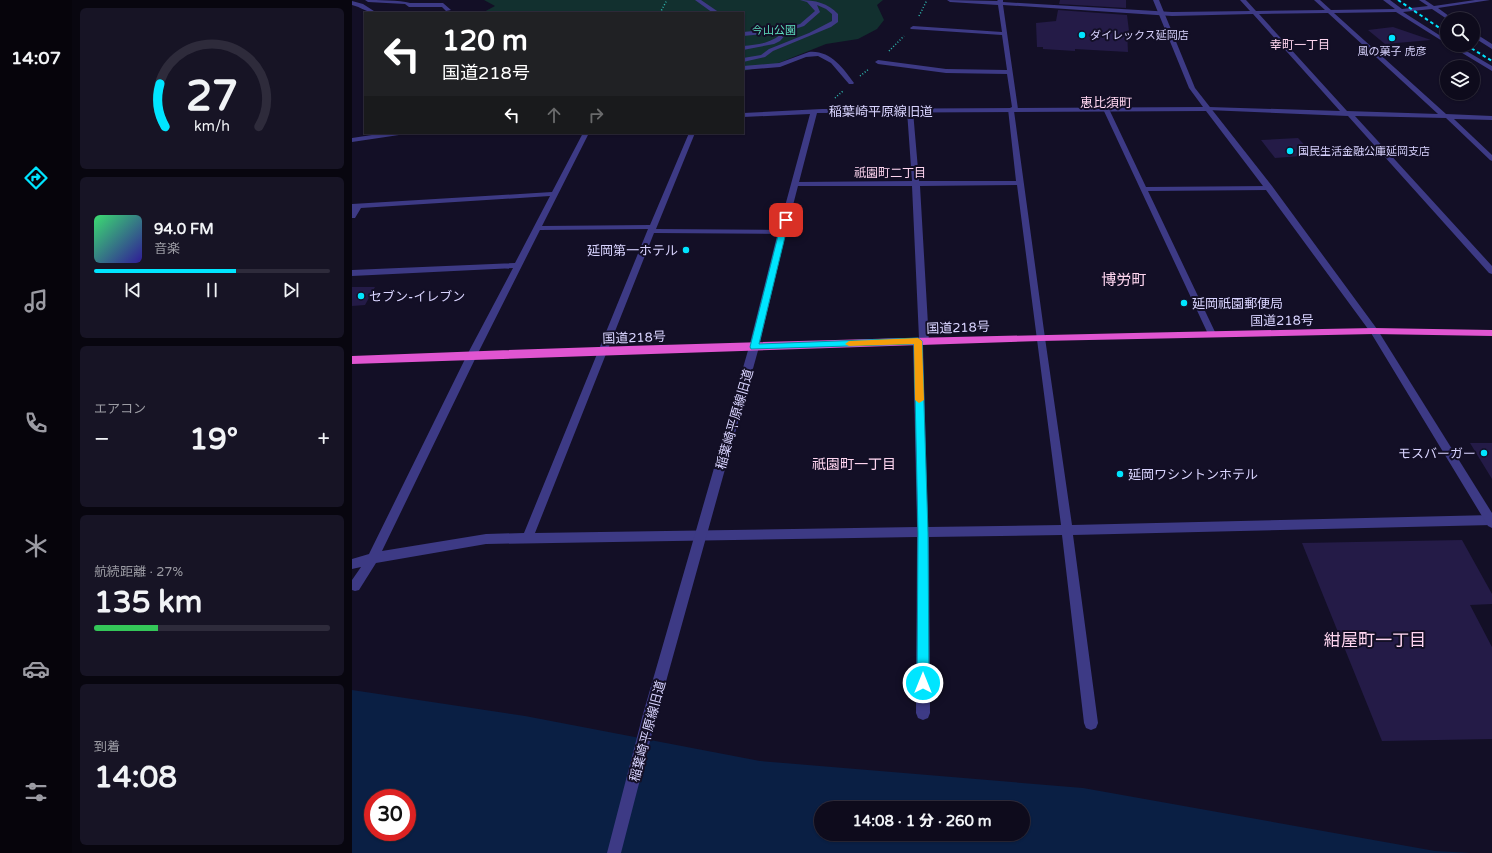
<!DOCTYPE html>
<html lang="ja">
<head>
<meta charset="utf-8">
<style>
	:root { --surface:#0e0b1c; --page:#171425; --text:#f1f3f6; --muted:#9b9ba3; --line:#2e2b3b; --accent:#00e5ff }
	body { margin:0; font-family:"Varela Round","Noto Sans JP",sans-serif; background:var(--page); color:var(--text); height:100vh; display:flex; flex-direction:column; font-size:15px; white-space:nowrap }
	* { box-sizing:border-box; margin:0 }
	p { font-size:13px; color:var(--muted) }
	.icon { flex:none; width:22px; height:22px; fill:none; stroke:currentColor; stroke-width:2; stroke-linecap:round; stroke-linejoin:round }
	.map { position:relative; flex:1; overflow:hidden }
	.side { display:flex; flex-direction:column; gap:8px; padding:8px; background:#08060f; width:280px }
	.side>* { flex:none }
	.hud { position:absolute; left:12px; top:12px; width:380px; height:122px; border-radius:0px; box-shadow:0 1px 3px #0004,0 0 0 1px var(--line); background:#202124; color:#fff; overflow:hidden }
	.fabs { position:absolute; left:1088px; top:12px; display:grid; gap:8px }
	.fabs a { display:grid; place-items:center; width:40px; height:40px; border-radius:50%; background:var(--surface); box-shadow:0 1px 3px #0004,0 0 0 1px var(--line); font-size:20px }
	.speed { position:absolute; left:12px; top:789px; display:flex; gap:8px; font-size:20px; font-weight:700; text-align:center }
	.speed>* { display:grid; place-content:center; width:52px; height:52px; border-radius:50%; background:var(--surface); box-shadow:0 1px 3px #0004,0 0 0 1px var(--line); line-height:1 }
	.speed .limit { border:6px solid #d22; background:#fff; color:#111 }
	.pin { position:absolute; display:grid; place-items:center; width:34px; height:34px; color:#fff; margin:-17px; border-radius:8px; box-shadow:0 2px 6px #0006 }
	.me { position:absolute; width:44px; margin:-22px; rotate:0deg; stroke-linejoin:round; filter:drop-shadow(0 0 3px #0008) }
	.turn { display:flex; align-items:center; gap:14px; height:84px; padding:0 12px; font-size:18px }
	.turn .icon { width:52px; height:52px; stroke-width:2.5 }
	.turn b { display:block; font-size:28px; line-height:34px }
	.lanes { display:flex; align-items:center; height:38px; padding:0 12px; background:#0003; justify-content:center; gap:20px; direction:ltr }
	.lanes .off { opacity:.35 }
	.big { font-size:30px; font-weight:800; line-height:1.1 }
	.side .tile { flex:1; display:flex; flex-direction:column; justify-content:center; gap:6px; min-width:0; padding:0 14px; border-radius:6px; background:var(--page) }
	.side .dial { align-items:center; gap:0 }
	.dial svg { height:104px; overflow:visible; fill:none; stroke:var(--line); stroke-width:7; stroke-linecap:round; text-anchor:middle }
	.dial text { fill:var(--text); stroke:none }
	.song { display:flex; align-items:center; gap:12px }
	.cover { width:48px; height:48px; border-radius:6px; background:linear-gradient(135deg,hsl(140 70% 55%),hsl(250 70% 35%)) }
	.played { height:4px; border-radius:2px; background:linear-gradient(90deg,var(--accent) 60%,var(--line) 60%) }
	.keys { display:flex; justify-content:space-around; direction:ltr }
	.heat { display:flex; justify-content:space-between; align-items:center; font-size:22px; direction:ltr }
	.charge { height:6px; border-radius:3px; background:linear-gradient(90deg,#34c759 27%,var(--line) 0) }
	.trip { position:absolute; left:462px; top:801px; width:216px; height:40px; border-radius:20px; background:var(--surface); box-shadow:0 1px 3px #0004,0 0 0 1px var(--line); font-weight:800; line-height:40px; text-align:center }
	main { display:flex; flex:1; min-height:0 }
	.dock { display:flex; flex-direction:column; width:72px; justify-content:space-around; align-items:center; background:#06040b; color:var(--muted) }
	.dock .icon { width:28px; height:28px }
	.dock .current { color:var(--accent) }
	.dock b { font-size:18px; color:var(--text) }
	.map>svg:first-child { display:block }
</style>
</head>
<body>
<main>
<nav class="dock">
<b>14:07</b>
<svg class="icon current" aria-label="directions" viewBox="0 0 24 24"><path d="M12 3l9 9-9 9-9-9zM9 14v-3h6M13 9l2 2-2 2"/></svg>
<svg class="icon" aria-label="music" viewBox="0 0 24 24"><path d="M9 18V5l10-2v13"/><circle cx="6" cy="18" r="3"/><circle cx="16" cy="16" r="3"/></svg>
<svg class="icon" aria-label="phone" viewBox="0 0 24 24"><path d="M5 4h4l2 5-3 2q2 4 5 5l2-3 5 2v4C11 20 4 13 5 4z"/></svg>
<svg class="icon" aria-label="climate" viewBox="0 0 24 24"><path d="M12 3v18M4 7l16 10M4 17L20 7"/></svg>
<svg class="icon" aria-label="car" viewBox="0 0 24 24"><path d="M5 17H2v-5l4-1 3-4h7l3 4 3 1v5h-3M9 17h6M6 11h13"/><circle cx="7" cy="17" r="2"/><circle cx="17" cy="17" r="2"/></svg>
<svg class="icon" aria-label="filters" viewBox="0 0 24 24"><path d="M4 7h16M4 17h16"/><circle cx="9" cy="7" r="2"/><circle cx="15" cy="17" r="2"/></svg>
</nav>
<section class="side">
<div class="tile dial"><svg viewBox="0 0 100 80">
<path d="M14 69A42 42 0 1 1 86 69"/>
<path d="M14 69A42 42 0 0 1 10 36" stroke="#00e5ff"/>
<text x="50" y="56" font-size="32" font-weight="700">27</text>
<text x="50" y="72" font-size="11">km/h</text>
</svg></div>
<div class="tile">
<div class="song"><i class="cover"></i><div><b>94.0 FM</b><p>音楽</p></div></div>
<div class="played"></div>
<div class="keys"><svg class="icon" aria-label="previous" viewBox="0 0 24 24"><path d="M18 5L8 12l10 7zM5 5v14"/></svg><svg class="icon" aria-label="pause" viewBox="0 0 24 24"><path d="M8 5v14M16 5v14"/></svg><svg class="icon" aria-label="next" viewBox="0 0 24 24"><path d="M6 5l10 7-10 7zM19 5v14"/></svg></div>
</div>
<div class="tile"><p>エアコン</p>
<div class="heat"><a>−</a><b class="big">19°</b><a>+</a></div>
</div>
<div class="tile"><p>航続距離 · 27%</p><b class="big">135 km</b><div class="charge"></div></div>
<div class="tile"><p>到着</p><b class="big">14:08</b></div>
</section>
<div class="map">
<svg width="1140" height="853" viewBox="0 0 1140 853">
	<rect width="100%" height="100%" fill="#130f26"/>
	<!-- green -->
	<path fill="#12302f" d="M132,0H531L525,5L532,20L525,29L506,39L474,44L424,64L391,71V13H130L143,6Z"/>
	<!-- water -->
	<path fill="#0a1f44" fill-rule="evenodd" d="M0,690L173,716L408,761L731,788L1083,851L1119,853H0ZM21,798H55V832H21ZM469,808H671V834H469Z"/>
	<!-- building -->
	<path fill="#241b47" d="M708,0H774V8L707,4Z
		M706,10L775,15L777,31H775L776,52L723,49V51L691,49V47H685L684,23L704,21Z
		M1041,27L1079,40L1033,44L1016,30Z
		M946,138L962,155L923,158L909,140Z
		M0,287H23L13,305L0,306Z
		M1118,443H1140V479Z
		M1110,540L1140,594V604L1118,605L1140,647V739L1030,741L950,543Z"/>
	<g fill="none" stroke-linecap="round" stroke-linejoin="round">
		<!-- path -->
		<path stroke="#2fb8b0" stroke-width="1.5" stroke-dasharray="1 2" stroke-linecap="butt" d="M308,13L315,0
			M567,16L575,0
			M537,51L552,36
			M508,76L517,69
			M483,98L491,91"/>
		<!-- service -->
		<path fill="#3d3a85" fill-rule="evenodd" d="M343,0H349L368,13H361Z
			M448,0C463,0 476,3 486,14V22L479,27L421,51L413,57L391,62V58L409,55L417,49L457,33L480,21V14L474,9L465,5L468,12L452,26L437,31L428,41L422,44L391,50V46C407,44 419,44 431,32L391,36V32L435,28L448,24L463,11L455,2Z
			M457,52C478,50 491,68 502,83L501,84H497L479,63L466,56L454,57L428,67L391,70V66L427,63Z"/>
		<!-- minor -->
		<path fill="#3d3a85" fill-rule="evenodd" d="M13,0C25,0 48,0 58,3H91L99,10L94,11L90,7H57L53,4L16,2Z
			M595,0L646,1L645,0H651V2L820,12L898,11L888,0H894L904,11L973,10L962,0H968L979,10L1043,9L1031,0H1038L1050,9L1076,6L1067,0H1073L1082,6L1123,0H1138L1086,8L1101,19H1095L1080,9L1051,12L1095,40V44L1044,12L982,13L1094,114L1140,116V120L1102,119L1140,155V161L1138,160L1094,118L1003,116L1140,266V274L1137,273L996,116L855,110L854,109L857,107L988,111L901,14L820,16L651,5L666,109L662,111L693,338L720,525L1140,515V525L721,535L746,723L744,728L739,730L734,728L732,723L710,535L577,537L578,713L576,718L571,720L566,718L564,713L565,537L134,544L24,563L7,590L3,591L0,590V580L9,567L0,569V559L17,554L115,355L161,268L0,276V270L163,263L198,196L9,208L3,218H0V204L200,192L231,133H237L190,226L298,225L337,133H343L304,229L430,230L434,232L430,234L302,233L183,533L565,527L561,341L563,339L567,338L560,186H444L440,184L444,182L560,181L555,111L558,109L561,111L567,181H664L656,109L660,107L655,74L594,73L526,64L523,62L526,60L594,69L655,70L650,35L559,29L558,28L561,26L650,32L646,5L598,2ZM976,13L1086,114L995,111L907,14ZM665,185L709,525L576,527L571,345L575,344L577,342L568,186ZM296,229L172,533L134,534L30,551L125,355L188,230Z
			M0,1L11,4L25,13C15,13 9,7 0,5Z
			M1121,32L1140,44V49L1121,37Z
			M1097,45H1104L1140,66V71Z
			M754,107L757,109L794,187L917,186L921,188L917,190L796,191L864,334L863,336L860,337L856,334L751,109Z"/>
		<!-- tertiary -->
		<path fill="#3d3a85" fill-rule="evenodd" d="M801,0H807L843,88L920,186L1025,329L1140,513V528L1136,526L1019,333L914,190L854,111L465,113L434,232L407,347L305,714L269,853H255L291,714L397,347L426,232L458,114L391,117V113L470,109L851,107L837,88Z
			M33,133H50L47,135L0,142V138Z"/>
		<!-- trunk -->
		<path fill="#e055d1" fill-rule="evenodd" d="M1022,328L1140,330V336L1022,334L688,341L0,364V356C340,342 681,335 1022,328Z"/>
		<!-- rail -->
		<path stroke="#00e5ff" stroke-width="2" stroke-dasharray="3.5 3" stroke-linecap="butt" d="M1046,0L1095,33
			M1114,45L1140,61"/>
	</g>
	<!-- route -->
	<path fill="#00e5ff" stroke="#0095a6" d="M434,218L437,220L407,344L566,338L570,341L576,533L577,683L575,687L571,688L567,687L565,683L566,533L562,344L399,349L398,347L430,220Z"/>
	<!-- slow -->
	<path fill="#f59e0b" d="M566,338L570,341L572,400L567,403L563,400L562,344L497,346L493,344L497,341Z"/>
	<!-- markers -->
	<g fill="#00e5ff" stroke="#130f26" stroke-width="1.5">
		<circle cx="730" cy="35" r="4"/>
		<circle cx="1040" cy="38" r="4"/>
		<circle cx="938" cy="151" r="4"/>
		<circle cx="334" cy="250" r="4"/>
		<circle cx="9" cy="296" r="4"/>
		<circle cx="832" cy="303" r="4"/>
		<circle cx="1132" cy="453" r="4"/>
		<circle cx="768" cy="474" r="4"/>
	</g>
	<g text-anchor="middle" stroke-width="4" stroke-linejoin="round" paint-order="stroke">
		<!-- far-park labels -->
		<g font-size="11" fill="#5fe0c0" stroke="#130f26">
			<text x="422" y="34">今山公園</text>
		</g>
		<!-- far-poi labels -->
		<g font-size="11" fill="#d9d4ff" stroke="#130f26" text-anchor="start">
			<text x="738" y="39">ダイレックス延岡店</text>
			<text x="1040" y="55" text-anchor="middle">風の菓子 虎彦</text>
			<text x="946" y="155">国民生活金融公庫延岡支店</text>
		</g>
		<!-- far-neighbourhood labels -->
		<g font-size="12" fill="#ffd6f0" stroke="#130f26">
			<text x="948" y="49">幸町一丁目</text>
			<text x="538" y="177">祇園町二丁目</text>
		</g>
		<!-- far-quarter labels -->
		<g font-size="13" fill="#ffd6f0" stroke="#130f26">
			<text x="754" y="107">恵比須町</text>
		</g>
		<!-- street labels -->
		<g font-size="13" fill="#d9d4ff" stroke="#130f26">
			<text x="529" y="116">稲葉崎平原線旧道</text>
			<text transform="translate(930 320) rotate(-1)" y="5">国道218号</text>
			<text transform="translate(606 327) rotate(-2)" y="5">国道218号</text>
			<text transform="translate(282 337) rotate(-2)" y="5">国道218号</text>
			<text transform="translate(382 419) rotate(-74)" y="5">稲葉崎平原線旧道</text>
			<text transform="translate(295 731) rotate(-75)" y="5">稲葉崎平原線旧道</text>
		</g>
		<!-- poi labels -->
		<g font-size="13" fill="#d9d4ff" stroke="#130f26" text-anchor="start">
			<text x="326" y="255" text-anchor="end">延岡第一ホテル</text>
			<text x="17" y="301">セブン-イレブン</text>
			<text x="840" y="308">延岡祇園郵便局</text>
			<text x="1124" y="458" text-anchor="end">モスバーガー</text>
			<text x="776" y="479">延岡ワシントンホテル</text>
		</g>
		<!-- neighbourhood labels -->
		<g font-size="14" fill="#ffd6f0" stroke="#130f26">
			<text x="502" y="469">祇園町一丁目</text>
		</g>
		<!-- quarter labels -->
		<g font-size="15" fill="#ffd6f0" stroke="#130f26">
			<text x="772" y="285">博労町</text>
		</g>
		<!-- near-neighbourhood labels -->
		<g font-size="17" fill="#ffd6f0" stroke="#130f26">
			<text x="1023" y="646">紺屋町一丁目</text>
		</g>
	</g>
</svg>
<div class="fabs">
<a><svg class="icon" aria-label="search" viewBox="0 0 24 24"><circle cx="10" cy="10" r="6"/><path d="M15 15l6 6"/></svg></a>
<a><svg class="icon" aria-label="layers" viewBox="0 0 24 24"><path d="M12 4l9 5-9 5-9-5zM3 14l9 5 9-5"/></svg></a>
</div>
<div class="speed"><div class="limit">30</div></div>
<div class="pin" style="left:434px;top:220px;background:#d93025"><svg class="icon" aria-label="arrive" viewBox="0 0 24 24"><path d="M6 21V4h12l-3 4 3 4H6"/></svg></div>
<svg class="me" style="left:571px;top:683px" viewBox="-20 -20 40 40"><circle r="17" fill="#00e5ff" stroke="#fff" stroke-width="3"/><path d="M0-11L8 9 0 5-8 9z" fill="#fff"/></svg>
<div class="trip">14:08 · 1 分 · 260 m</div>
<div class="hud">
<div class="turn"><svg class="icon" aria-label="left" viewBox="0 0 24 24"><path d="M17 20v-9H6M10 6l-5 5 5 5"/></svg><div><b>120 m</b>国道218号</div></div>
<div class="lanes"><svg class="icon" aria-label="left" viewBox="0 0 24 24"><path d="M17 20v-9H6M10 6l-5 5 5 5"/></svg><svg class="icon off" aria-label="ahead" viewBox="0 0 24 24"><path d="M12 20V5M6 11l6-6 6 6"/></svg><svg class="icon off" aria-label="right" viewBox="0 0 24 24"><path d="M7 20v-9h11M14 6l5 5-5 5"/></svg></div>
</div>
</div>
</main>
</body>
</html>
